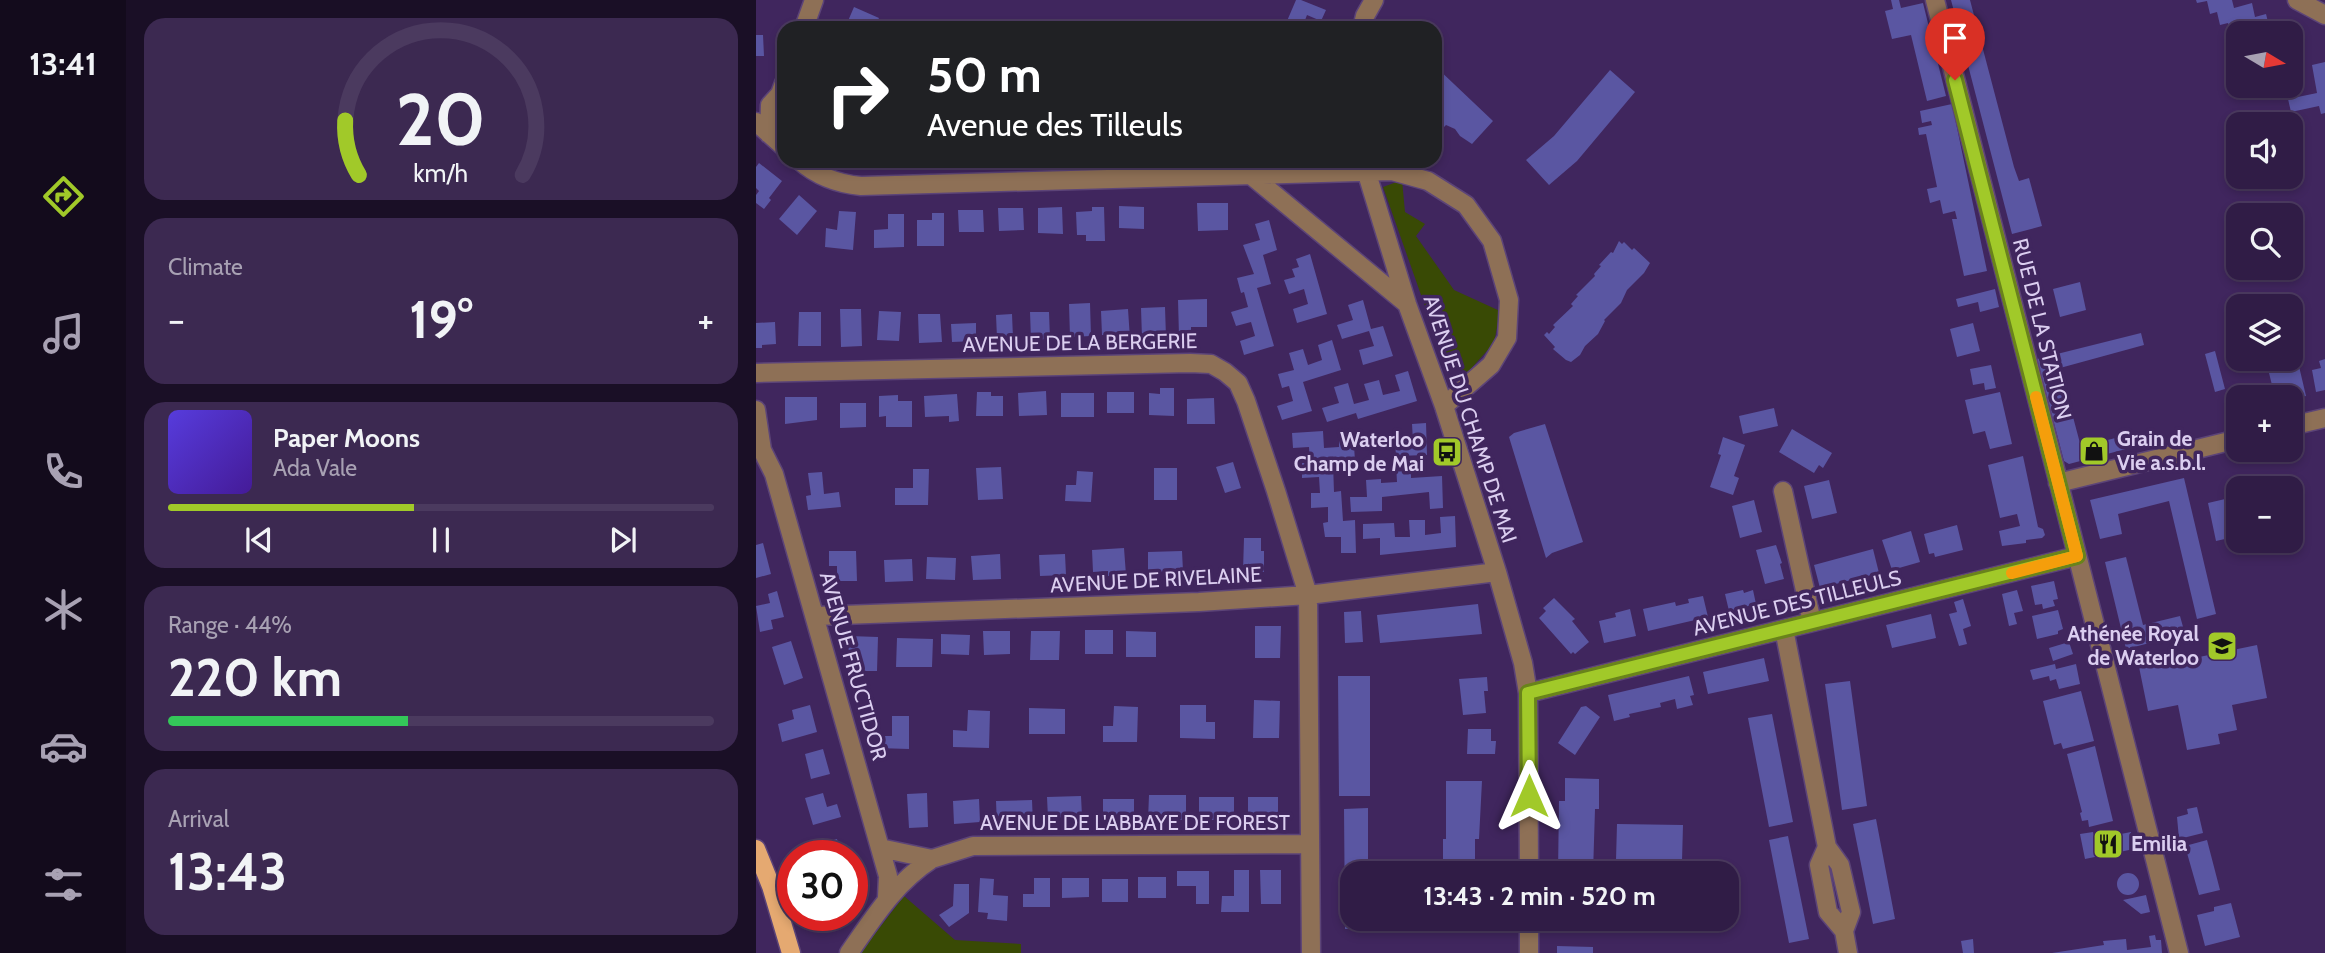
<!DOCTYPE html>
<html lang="en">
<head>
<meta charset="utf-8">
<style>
	:root { --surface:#301c46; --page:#3c2951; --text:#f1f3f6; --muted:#a8a1b3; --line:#4b3a5f; --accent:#a1c929 }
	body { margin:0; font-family:Cabin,sans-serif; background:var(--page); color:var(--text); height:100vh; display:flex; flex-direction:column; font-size:26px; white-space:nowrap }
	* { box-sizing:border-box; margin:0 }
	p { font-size:23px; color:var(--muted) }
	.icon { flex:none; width:38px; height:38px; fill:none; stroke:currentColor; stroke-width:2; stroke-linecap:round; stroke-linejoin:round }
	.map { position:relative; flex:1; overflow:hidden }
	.details { display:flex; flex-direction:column; gap:18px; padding:18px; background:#1a0f26; width:630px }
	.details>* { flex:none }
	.top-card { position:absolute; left:21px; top:21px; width:665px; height:147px; border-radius:21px; box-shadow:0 4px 10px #0003,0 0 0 2px var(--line); background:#202124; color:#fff; overflow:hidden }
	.needle { width:46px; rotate:100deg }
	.fabs { position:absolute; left:1470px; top:21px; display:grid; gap:14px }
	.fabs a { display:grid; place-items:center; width:77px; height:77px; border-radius:14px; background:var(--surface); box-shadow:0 4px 10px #0003,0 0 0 2px var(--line); font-size:35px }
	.speed { position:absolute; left:21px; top:840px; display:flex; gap:14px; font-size:35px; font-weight:700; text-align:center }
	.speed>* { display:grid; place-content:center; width:91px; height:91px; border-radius:50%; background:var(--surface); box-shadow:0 4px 10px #0003,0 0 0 2px var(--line); line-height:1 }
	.speed .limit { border:10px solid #d22; background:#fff; color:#111 }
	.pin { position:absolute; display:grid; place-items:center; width:60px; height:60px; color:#fff; margin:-72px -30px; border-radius:50% 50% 50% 0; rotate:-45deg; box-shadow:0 0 7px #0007 }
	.pin .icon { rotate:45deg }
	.me { position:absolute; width:77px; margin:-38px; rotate:0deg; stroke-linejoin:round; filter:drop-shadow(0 0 5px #0008) }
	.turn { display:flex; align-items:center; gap:24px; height:147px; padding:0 35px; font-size:32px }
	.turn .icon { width:91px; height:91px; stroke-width:2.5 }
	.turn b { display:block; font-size:49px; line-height:60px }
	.big { font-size:52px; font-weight:800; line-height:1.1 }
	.details .widget { flex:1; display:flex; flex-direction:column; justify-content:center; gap:10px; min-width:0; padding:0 24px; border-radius:21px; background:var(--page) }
	.details .dial { align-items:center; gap:0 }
	.dial svg { height:182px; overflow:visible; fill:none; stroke:var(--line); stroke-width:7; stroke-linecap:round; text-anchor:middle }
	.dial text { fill:var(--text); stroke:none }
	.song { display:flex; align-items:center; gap:21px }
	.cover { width:84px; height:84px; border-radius:10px; background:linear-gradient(135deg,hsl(250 70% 55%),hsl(260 70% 35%)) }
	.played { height:7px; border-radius:4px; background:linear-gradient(90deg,var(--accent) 45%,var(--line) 45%) }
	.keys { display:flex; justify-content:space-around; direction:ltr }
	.heat { display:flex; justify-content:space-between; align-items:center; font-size:38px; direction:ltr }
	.charge { height:10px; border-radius:5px; background:linear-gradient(90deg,#34c759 44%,var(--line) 0) }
	.trip { position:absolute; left:584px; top:861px; width:399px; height:70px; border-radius:21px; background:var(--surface); box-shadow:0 4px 10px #0003,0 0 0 2px var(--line); font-weight:800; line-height:70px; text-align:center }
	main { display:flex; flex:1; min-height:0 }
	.menu { display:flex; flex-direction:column; width:126px; justify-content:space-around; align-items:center; background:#130b1c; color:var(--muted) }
	.menu .icon { width:49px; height:49px }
	.menu .on { color:var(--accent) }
	.menu b { font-size:32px; color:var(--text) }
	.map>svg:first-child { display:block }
</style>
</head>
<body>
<main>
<nav class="menu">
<b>13:41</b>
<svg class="icon on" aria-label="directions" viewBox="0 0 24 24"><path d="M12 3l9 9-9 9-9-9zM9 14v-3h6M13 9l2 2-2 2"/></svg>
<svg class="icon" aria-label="music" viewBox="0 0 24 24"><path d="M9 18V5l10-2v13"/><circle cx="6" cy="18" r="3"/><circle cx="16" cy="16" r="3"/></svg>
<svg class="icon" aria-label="phone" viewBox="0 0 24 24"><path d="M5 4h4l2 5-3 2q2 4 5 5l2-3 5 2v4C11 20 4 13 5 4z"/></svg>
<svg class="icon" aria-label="climate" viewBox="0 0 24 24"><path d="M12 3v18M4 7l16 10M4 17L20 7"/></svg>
<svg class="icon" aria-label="car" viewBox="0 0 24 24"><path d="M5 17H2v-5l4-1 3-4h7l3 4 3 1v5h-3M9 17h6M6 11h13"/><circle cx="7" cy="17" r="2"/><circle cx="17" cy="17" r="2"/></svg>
<svg class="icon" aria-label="filters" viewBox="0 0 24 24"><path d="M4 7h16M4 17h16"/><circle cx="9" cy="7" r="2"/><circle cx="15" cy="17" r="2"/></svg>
</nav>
<section class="details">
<div class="widget dial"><svg viewBox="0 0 100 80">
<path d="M14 69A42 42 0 1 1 86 69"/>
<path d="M14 69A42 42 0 0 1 8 45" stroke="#a1c929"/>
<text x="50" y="56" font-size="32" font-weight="700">20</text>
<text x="50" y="72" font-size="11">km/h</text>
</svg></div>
<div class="widget"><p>Climate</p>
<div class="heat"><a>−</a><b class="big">19°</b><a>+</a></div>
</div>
<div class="widget">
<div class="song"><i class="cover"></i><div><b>Paper Moons</b><p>Ada Vale</p></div></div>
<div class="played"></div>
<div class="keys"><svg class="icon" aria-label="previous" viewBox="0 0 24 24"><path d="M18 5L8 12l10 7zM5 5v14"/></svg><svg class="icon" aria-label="pause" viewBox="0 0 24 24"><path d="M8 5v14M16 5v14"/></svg><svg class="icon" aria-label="next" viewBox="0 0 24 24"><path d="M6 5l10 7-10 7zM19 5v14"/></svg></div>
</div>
<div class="widget"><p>Range · 44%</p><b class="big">220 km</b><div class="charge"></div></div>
<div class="widget"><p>Arrival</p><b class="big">13:43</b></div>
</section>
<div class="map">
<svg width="1569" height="953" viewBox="0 0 1569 953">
	<rect width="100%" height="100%" fill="#40265e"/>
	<!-- green -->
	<path fill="#394a05" d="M646,180L649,212L669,224L660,236L698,290L744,311L738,343L712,372L690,366L627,187Z
		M148,896L199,940L265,944V953H104Z"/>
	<!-- building -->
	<path fill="#5a56a2" d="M540,0H545L570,10L565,21L551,15L546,28H528Z
		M1135,0H1143L1145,8L1167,3L1190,96L1171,101L1155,35L1136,39L1129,11L1137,9Z
		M1195,0H1214L1258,167L1263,181L1273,178L1286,226L1256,234Z
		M1440,0H1476L1478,8L1496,3L1499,17L1510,14L1514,30L1527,26L1529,33H1482V38L1476,39L1472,23L1464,25L1461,12L1454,14L1451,1L1441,3Z
		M98,7L123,18L118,28H89Z
		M0,35H7L8,56H0Z
		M1569,62V113L1565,114L1563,106L1535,112L1532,99L1561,93L1556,65Z
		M679,66L737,121L716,144L704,136L699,129L690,125L688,127L679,120Z
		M854,70L879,92L821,161L793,185L770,160L798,136Z
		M1196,104L1231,271L1208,276L1196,219H1201L1199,211L1187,214L1184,200L1174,203L1171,189L1181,187L1170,134L1163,135L1162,128L1176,125L1175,121L1166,123L1164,111Z
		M3,163L26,181L13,198L15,200L8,209L0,203V195L3,191L0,188V167Z
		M43,195L61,211L41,235L23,219Z
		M441,203H472V230L442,231Z
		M363,206L388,207V229L363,228Z
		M306,207L307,234L282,233V208Z
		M336,207H348L349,241H330V235H321L320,212L336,211Z
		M242,208H267L268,230L243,231Z
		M202,210H227L228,232H203Z
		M83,211L100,212L97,250L69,247L70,228L81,230Z
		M176,213H188V246H161V220H176Z
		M132,214H148V247L118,248V230L132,229Z
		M513,220L521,250L507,255L515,284L501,288L518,346L488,355L484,341L499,336L495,322L480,326L475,312L492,307L488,292L485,293L481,278L498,274L487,245L504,240L499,224Z
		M863,241L866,244L868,242L876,250L878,248L894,263L888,273L871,290L865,303L848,320L849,321L842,334L829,346L824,355L815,362L810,360L797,349L799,347L788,335L791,332L793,334L799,327L797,325L817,306L815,304L822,296L820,295L839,276L838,274L845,266L843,265L855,252L857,253Z
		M554,254L571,314L541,323L537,309L552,304L548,289L533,294L528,280L539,277L536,269L543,267L540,259Z
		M1324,282L1330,310L1304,317L1297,289Z
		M1239,289L1243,307L1224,312L1222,302L1202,307L1200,299Z
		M451,299V327H435V336H423L422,300Z
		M607,300L615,329L627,326L637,356L607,365L603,350L618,346L613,331L586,339L581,325L597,320L592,305Z
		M334,303L335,336L314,337L313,304Z
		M409,307L410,337L386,338L385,308Z
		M84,309H105L106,346L85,347Z
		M372,309L374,339L360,340L359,335H346L345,311Z
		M123,311L145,312L143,341L121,340Z
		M43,312H65V346H42Z
		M274,312H293L294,339L275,340Z
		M162,314H184L186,342L163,343Z
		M256,314L257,338H241L240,315Z
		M19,322L20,344L6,345V348H0V323Z
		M220,323V341L196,342L195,324Z
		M1217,323L1224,351L1201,357L1194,329Z
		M1385,333L1388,345L1304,368L1325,447L1367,436L1370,449L1313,464L1308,461L1281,359Z
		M576,340L585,370L547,382L556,411L526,420L521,406L537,401L533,386L526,388L522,374L538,370L533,353L547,349L552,365L566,360L562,345Z
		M1459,351L1469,389L1459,392L1449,354Z
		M1569,359V390L1560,392L1556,370L1565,368L1563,361Z
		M1542,362L1550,396L1535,399V397H1519L1512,369Z
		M1235,365L1240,388L1229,390L1228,383L1217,385L1214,369Z
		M652,371L661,401L602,419L600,413L571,422L566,408L583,403L578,387L592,383L598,404L613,400L608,384L623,380L627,395L644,391L639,375Z
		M404,388H418V416L393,415V393L404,394Z
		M1502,388L1504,397H1482V412L1475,414L1471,394Z
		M290,391L291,415L263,416L262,393Z
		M221,392H235V396H247V416H220Z
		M351,392H378V413H351Z
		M1244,392L1256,444L1234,449L1229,431L1217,434L1209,400Z
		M305,393H338V417H305Z
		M201,394L203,421L193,422V416L169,417L168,396Z
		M142,395V401H156V427H130V416L123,417V396Z
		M29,397H61V420L29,424Z
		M458,398L459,424H431V399Z
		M84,403H110V427L84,428Z
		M1018,408L1022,426L987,434L983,416Z
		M670,423L671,455L640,456L639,441H657L656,424Z
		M789,424L827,542L796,553L790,558L753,437L758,433Z
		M1036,429L1076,453L1067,468L1063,465L1058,473L1023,452Z
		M597,430L599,461L577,463L578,492L585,491L587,521L599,520L600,553H585V537H569L567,523L572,522V507L555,508V493H564L563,477L546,478V463H554L553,447L537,448L536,433L567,431L568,448L583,447V431Z
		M967,437L989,445L978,476L983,478L977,495L954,487L965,455L962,454Z
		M1267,456L1282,527L1287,529L1289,535L1286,538L1270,540V543L1246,546L1243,531L1264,526L1261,514L1244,518L1232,465Z
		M477,462L485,488L469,493L460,467Z
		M655,464V478L686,476L687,508L674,509L673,492L626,497V511L595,512L594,497H611L610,480L625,479V483L641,482L640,465Z
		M245,467L247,499L222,500L220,468Z
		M398,468H421V500H398Z
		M157,469H173L172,505H139V488H157Z
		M321,471L337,472L335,502L309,501L310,485H320Z
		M66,472L68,494L83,492L85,507L52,510L50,496L55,495L52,473Z
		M1428,478L1460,614L1441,619L1413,501L1362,514L1366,534L1344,539L1334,500Z
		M1073,480L1081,513L1056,519L1048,486Z
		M1482,496V536L1460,541L1452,503Z
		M998,500L1006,532L984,538L976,506Z
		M699,516L700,547L624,555V538L607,539V524L638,523L639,537H654L653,520H669V535L685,533L684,517Z
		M1201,525L1207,550L1179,557L1178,553L1173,554L1168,534Z
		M1155,531L1164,562L1136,570L1126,540Z
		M488,538H505V551H508V572L487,571Z
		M7,543L15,574L0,578V545Z
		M1020,545L1026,563L1024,564L1028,579L1009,584L1000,550Z
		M368,548L370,575L352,576V571L337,572L336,550Z
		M1117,549L1123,573L1064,588L1058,565Z
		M73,551H100L101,581H81V566H73Z
		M426,551L427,571L392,572V552Z
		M244,554L245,579L217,580L215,556Z
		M309,554L310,575L284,576L283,555Z
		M171,557L200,558L199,580L170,579Z
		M1370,557L1387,625L1424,616L1429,634L1370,649L1349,562Z
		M156,559L157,581L129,582L128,560Z
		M1298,581L1302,599L1297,600L1299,606L1287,609L1286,604L1279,605L1275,586Z
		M987,590L988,593L997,590L1000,604L973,611L969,594Z
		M1261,590L1267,611L1258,613L1261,624L1253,626L1246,594Z
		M21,591L28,617L15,620L17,629L4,632L0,606L14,603L12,594Z
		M947,596L952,617L892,631L887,609L919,602L920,606L933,603L932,599Z
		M798,598L819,619L816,621L833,642L819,654L817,652L815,654L783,618L790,611L787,608Z
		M1207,599L1215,626L1207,629L1211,644L1203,646L1193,614L1201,612L1198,602Z
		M722,604L726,634L624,643L621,615Z
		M874,609L880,636L848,643L843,621L860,617L859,613Z
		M1302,610L1307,629L1302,631V634L1281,639L1276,616Z
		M605,611L607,642L589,643L588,612Z
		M1175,614L1180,638L1136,648L1130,625Z
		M499,626H525L524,658H499Z
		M329,630H357V654H329Z
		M227,631H254V654L228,655Z
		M275,631H304L303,660H274Z
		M370,631L400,632V657H370Z
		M185,634L214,635L213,655L185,654Z
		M93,636L122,637L121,671H92Z
		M141,638L177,639L176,667H140Z
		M35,641L47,678L28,685L16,647Z
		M1313,642L1317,654L1297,661L1293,648Z
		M1501,645L1511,698L1476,705L1481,730L1462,734L1464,744L1431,750L1422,705L1392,711L1382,662L1418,654L1419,662Z
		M1008,658L1013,681L952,694L947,672Z
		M1299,664L1300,669L1320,664L1324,684L1303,689L1300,679L1294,681L1293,676L1277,680L1274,670Z
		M582,676H614V796H583Z
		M933,676L938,695L934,696L937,705L921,709L919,699L904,703L905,707L873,714L874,717L858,721L852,695Z
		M731,677L732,691H728L730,713L707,715L703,679Z
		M1094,681L1111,806L1086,810L1069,684Z
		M1325,691L1338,741L1307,749L1305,743L1298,745L1287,701Z
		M498,700L524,701L523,738H497Z
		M54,705L61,732L26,742L22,724L38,719L36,710Z
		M424,705H450V722H459V739L424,738Z
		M358,706L382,707L381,742H347V726H357Z
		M830,706L844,717L819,755L802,743L825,707Z
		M273,708L309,709V734H273Z
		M212,710L234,711L233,748L197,747V730L211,731Z
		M1016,714L1037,822L1013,827L992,718Z
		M136,716H153V749L121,748V736H136Z
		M712,729H735V741H740L739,754H711Z
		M1339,746L1357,821L1333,827L1332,820L1326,821L1324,813L1326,812L1311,754Z
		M67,749L74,774L55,779L49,754Z
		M809,778L843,779V809H839L837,873H802L803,801H809Z
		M690,781H726L723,839H719V871H728V873H687V839H690Z
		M67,793L71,807L81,804L85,817L57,825L49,798Z
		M171,793L172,827L153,828L151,794Z
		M393,795H430V820H392Z
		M325,796L326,816L292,818L291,797Z
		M443,797H478V820H443Z
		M492,797H522V818L492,819Z
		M223,799L224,822L198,824L197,801Z
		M347,799H378V823H347Z
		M276,800L277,824L241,826L240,801Z
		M1441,807L1447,833L1423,839L1421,817L1432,814L1431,809Z
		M612,808V873H597V919H612V929H589L588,809Z
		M1120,819L1139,919L1117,924L1097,824Z
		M861,824L927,825L926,861L860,860Z
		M1337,832L1339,839L1375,832L1378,849L1329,859L1324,834Z
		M1032,836L1053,939L1033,943L1013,840Z
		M81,839L85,856H66L63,844Z
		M1451,840L1464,890L1443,895L1429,846Z
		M478,870H493V912H465L466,896H478Z
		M504,870H525V904H505Z
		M421,871H453V904H440V886H421Z
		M1361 884a11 11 0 1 1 22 0a11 11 0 1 1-22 0Z
		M382,877H410V898H382Z
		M224,878L238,879L237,895L252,896L251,921L231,919L232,913L222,912Z
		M278,878H294V907H267V894H278Z
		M306,878H333V897L306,898Z
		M346,879H372V902H346Z
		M198,884H213V913L193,927L183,915L197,906Z
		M1390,895L1394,912L1385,914L1367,900Z
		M1475,903L1484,937L1449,946L1441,915L1458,911V907Z
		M1399,935L1400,940H1405L1406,953H1296L1348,945L1347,941L1370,939L1371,950L1395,947L1393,936Z
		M1217,939L1218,953H1207L1205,941Z
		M801,946L837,947V953H801Z"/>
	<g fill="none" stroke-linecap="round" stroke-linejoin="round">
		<!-- minor casing -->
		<g stroke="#5c4478" stroke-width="21">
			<path id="minor" d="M1179,0L1423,953
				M1541,0L1569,15
				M48,28L58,0
				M606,28L609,16L618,0
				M0,122L28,147
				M13,134L14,105L24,94L28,83
				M44,161C61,176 83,184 105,186L636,171L672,181L710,205L736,241L753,300L751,338L735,365L688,406
				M608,164L651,304L688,406L741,572L767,663L772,693L773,873
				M496,176L651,304
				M0,373L434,363L455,364L469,372L482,383L490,401L520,491L552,595L555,953
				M0,410L6,450L18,474L124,848L132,876L131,897
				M1535,426L1569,418
				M1302,483L1482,439
				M1027,491L1056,622
				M60,616L443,602L552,595L741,572
				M1028,629L1071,847L1084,865L1095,912L1088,931
				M772,693L1321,556
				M1071,847L1063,865L1072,912L1088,931L1092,953
				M124,848L176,859L217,846L554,844
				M773,919V953
				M93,953C118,917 139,883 176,859"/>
		</g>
		<!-- major casing -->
		<g stroke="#5c4478" stroke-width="21">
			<path id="major" d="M0,849L15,886L35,953"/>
		</g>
		<!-- minor -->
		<use href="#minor" stroke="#8e7056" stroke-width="18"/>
		<!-- major -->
		<use href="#major" stroke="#e5a971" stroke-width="18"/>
	</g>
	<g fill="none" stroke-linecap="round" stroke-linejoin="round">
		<!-- route casing -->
		<g stroke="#69831b" stroke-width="18">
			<path id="route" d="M773,796L772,693L1321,556L1199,80"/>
		</g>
		<!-- route -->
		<use href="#route" stroke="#a1c929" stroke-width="12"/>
		<!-- slow -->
		<path stroke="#f59e0b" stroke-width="12" d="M1256,573L1321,556L1280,397"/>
	</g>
	<!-- icons -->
	<defs>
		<g id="shop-square" transform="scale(1.575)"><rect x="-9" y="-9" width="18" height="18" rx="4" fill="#a1c929" stroke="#40265e"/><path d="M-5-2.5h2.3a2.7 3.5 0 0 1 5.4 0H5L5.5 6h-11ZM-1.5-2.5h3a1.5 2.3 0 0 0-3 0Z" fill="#111"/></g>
		<g id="bus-square" transform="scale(1.575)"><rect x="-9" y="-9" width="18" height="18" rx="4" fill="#a1c929" stroke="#40265e"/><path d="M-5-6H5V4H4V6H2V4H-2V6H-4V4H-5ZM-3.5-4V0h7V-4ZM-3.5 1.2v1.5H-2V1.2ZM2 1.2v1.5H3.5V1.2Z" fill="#111"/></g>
		<g id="school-square" transform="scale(1.575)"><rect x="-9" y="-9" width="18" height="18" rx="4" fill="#a1c929" stroke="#40265e"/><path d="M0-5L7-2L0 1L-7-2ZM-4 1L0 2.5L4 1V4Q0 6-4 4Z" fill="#111"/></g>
		<g id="restaurant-square" transform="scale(1.575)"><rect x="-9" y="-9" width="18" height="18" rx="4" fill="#a1c929" stroke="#40265e"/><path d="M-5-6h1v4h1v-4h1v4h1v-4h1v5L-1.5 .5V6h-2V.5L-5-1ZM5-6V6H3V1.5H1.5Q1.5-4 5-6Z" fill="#111"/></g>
	</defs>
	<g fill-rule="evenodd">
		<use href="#shop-square" x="1338" y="451"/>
		<use href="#bus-square" x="691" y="452"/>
		<use href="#school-square" x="1466" y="646"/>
		<use href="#restaurant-square" x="1352" y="844"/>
	</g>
	<g text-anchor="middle" stroke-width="7" stroke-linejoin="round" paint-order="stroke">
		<!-- street labels -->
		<g font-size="21" fill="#dbcef0" stroke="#40265e">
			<text transform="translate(1286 329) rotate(76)" y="7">RUE DE LA STATION</text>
			<text transform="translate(324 343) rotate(-1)" y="7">AVENUE DE LA BERGERIE</text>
			<text transform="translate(714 419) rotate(72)" y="7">AVENUE DU CHAMP DE MAI</text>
			<text transform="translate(400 580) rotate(-3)" y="7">AVENUE DE RIVELAINE</text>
			<text transform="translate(1041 603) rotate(-14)" y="7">AVENUE DES TILLEULS</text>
			<text transform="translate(97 666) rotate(74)" y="7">AVENUE FRUCTIDOR</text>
			<text x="379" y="830">AVENUE DE L'ABBAYE DE FOREST</text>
		</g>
		<!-- poi labels -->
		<g font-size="21" font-weight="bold" fill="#dbcef0" stroke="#40265e" text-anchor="start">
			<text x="1361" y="446">Grain de<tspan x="1361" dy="24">Vie a.s.b.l.</tspan></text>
			<text x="668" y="447" text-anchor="end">Waterloo<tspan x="668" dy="24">Champ de Mai</tspan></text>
			<text x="1443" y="641" text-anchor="end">Athénée Royal<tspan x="1443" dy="24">de Waterloo</tspan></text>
			<text x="1375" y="851">Emilia</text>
		</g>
	</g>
</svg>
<div class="fabs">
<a><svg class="needle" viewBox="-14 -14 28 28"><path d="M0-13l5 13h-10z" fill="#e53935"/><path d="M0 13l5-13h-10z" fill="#a8a1b3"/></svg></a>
<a><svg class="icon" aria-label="sound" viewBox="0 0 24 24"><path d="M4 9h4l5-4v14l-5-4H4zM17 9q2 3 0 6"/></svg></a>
<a><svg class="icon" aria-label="search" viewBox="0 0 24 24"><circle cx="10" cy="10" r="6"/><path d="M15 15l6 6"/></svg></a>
<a><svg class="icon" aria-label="layers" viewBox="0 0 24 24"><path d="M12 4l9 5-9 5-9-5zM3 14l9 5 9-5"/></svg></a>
<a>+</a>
<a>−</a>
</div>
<div class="speed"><div class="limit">30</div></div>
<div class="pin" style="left:1199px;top:80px;background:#d93025"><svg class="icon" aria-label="arrive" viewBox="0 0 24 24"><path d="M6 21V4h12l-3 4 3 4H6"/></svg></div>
<svg class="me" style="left:773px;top:796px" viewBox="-20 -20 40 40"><path d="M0-17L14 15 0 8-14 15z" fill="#a1c929" stroke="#fff" stroke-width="4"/></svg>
<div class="trip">13:43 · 2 min · 520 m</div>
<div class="top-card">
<div class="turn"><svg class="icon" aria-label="right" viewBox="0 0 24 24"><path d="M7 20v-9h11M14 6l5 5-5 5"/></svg><div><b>50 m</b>Avenue des Tilleuls</div></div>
</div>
</div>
</main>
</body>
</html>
